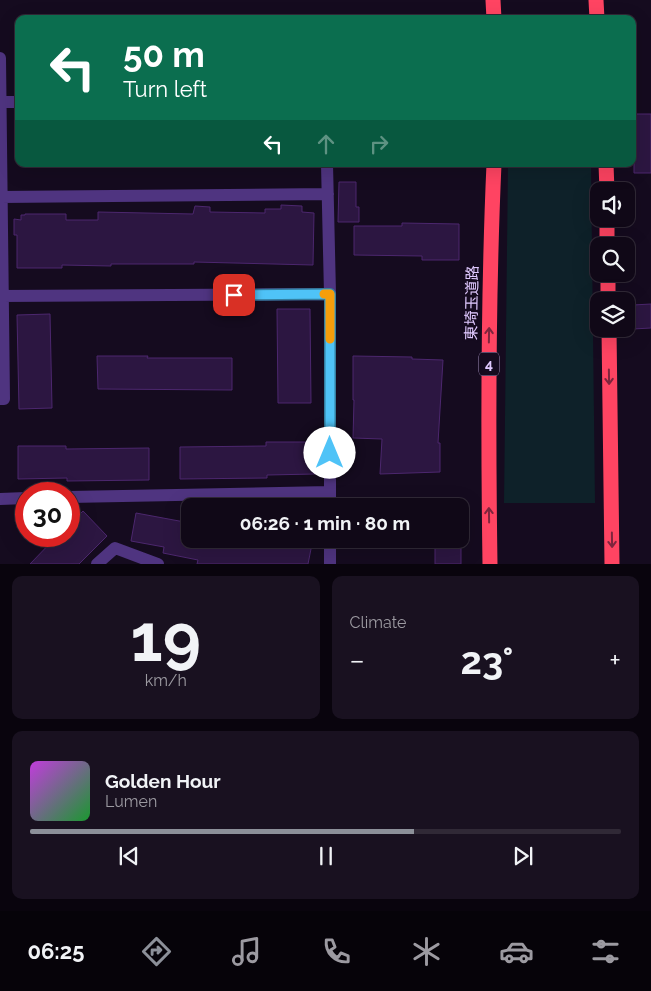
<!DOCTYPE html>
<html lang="en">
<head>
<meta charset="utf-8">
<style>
	:root { --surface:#100817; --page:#191120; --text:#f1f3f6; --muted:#9c9aa1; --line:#302936; --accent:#8c9099 }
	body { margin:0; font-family:Raleway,"Noto Sans JP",sans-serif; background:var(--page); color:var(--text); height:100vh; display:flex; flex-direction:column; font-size:19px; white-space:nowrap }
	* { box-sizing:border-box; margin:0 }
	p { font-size:16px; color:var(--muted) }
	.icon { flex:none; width:28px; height:28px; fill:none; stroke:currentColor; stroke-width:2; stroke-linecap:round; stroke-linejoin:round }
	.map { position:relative; height:564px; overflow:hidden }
	.side { display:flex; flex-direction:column; gap:12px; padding:12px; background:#09040d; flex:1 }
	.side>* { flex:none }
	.guide { position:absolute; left:15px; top:15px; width:621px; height:152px; border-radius:10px; box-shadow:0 5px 20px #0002,0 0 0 1px var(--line); background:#0b6e4f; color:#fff; overflow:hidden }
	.tools { position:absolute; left:590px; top:182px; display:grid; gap:10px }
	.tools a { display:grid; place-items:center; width:45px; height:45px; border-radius:10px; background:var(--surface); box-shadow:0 5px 20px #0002,0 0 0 1px var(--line); font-size:25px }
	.speed { position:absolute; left:15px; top:482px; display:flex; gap:10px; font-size:25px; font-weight:700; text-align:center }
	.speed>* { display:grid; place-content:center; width:65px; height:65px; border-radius:50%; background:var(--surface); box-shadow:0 5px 20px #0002,0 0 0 1px var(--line); line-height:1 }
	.speed .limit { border:8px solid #d22; background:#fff; color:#111 }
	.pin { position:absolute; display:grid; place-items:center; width:42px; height:42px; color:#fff; margin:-21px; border-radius:10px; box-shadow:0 2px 8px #0006 }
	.me { position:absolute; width:55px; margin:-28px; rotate:0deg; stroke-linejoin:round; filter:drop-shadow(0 0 4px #0008) }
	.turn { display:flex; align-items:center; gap:18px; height:105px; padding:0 25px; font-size:22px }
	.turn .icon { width:65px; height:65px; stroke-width:2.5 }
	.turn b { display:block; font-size:35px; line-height:42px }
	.lanes { display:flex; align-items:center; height:48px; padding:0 25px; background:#0003; justify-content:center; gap:25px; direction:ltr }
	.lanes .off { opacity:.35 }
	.big { font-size:38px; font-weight:700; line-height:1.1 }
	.side .card { flex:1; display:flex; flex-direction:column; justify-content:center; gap:8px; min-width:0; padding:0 18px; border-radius:10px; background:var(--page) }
	.side .dial { align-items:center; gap:0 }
	.dial b { font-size:65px; line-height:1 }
	.song { display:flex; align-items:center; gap:15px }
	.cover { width:60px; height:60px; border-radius:8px; background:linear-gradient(135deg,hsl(290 70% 55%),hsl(130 70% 35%)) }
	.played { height:5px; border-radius:2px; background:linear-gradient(90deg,var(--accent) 65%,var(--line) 65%) }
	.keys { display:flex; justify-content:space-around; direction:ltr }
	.heat { display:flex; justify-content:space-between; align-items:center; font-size:28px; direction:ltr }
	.side .tiles { flex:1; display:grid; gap:12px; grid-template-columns:1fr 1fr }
	.card:last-child { grid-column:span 2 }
	.trip { position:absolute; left:181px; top:498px; width:288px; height:50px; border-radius:10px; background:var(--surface); box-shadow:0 5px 20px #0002,0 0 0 1px var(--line); font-weight:700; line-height:50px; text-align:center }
	.tab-bar { display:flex; height:80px; justify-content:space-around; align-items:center; background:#060309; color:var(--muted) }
	.tab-bar .icon { width:35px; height:35px }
	.tab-bar .on { color:var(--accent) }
	.tab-bar b { font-size:22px; color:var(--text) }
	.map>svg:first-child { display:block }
</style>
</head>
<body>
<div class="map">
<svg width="651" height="564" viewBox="0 0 651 564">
	<rect width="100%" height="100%" fill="#150b1f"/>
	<!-- green -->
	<path fill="#0e2129" d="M508,164H591L595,503H504Z"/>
	<!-- building -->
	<path fill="#2c1641" stroke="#4c276e" d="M634,114H651V173H634Z
		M339,182H356V207H359V222H338Z
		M281,205L302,206V212L314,213L313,265L194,262V264H111V266L62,265V268H17V235H14V219L21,220V215H25V214H66V220H98V212L193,214L195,206L210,207V212L265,213V209H281Z
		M402,223L459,224V260H422V256L354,255V226H402Z
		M651,304V328L633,329V305Z
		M277,309H310L311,403H278Z
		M50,314L52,408L19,409L17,315Z
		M97,356H148L147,358H232V390L98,389Z
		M353,356L412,357V359L443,360L438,443H440V472L380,474L382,439L353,438L354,400H353Z
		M266,442H315V474L267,475V478L180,479V447L266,446Z
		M18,446H66V449L149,448V480L67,481V478L18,479Z
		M83,511L107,536L79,564H30L57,536H69V525Z
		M136,513L190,523V539H238L278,546L280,539H313L308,564H197L198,560L163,553L164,547L131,541Z
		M435,539H461V564H435Z"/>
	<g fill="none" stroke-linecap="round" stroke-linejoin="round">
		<!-- minor -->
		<path stroke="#4f3480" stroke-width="12" d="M0,58L4,399H0
			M0,102H19
			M327,164L330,294V506
			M0,197L328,194
			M0,296L330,294
			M69,497L330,492
			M0,499L26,498
			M330,539V564
			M97,564L115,548L158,564"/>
		<!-- highway -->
		<path stroke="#ff4462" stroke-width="15" d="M493,0L494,19
			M596,0L597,19
			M606,164L607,191
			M607,219V246
			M608,274V301
			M609,329L612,564
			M490,564C488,430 488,297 494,164"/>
	</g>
	<!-- one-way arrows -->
	<defs><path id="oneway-shaft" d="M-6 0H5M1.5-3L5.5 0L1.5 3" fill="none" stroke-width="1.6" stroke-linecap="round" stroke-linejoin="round" transform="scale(1.25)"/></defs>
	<g stroke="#7e253d">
		<use href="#oneway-shaft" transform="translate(489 335) rotate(-89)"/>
		<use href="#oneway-shaft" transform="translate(609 377) rotate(89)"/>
		<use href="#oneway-shaft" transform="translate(489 515) rotate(-91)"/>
		<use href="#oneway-shaft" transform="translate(612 540) rotate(89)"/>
	</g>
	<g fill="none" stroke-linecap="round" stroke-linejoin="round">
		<!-- route casing -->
		<g stroke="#337fa1" stroke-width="12">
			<path id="route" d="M234,295L330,294V453"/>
		</g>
		<!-- route -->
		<use href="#route" stroke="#4fc3f7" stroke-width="9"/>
		<!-- slow -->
		<path stroke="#f59e0b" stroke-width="9" d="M324,294H330V339"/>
	</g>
	<g text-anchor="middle" stroke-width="5" stroke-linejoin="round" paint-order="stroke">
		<!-- shield labels -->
		<rect fill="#150b1f" stroke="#a390bc" stroke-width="1" x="479" y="352.5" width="20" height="23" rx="4"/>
		<g font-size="14" font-weight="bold" fill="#e0c9ff">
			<text x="489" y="369">4</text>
		</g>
		<!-- street labels -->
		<g font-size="15" fill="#e0c9ff" stroke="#150b1f">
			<text transform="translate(472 303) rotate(-89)" y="5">東埼玉道路</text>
		</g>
	</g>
</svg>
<div class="tools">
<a><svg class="icon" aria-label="sound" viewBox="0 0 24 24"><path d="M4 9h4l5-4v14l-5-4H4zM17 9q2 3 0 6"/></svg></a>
<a><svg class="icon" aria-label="search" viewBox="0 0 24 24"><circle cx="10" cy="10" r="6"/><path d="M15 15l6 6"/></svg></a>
<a><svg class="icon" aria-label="layers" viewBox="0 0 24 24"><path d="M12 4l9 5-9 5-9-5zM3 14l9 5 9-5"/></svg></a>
</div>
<div class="speed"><div class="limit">30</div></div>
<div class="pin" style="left:234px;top:295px;background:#d93025"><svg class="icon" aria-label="arrive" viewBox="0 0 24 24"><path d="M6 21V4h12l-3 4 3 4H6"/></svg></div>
<svg class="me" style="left:330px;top:453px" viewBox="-20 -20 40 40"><circle r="19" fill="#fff"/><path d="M0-13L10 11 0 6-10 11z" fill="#4fc3f7"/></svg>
<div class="trip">06:26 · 1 min · 80 m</div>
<div class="guide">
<div class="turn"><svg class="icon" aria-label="left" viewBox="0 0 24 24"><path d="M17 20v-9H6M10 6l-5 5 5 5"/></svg><div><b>50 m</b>Turn left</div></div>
<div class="lanes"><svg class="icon" aria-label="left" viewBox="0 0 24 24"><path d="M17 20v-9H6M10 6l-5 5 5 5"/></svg><svg class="icon off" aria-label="ahead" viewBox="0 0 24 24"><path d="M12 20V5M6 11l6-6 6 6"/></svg><svg class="icon off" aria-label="right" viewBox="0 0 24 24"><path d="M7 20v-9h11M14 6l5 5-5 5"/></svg></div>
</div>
</div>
<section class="side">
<div class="tiles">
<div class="card dial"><b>19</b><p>km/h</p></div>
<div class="card"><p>Climate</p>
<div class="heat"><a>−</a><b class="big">23°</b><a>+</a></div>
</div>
<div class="card">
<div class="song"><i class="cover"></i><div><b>Golden Hour</b><p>Lumen</p></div></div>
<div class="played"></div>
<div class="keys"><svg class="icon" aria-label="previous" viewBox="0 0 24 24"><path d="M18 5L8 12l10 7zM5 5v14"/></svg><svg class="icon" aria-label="pause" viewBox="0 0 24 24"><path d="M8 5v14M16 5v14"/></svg><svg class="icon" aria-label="next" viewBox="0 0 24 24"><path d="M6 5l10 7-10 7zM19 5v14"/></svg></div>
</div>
</div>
</section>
<nav class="tab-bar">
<b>06:25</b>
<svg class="icon on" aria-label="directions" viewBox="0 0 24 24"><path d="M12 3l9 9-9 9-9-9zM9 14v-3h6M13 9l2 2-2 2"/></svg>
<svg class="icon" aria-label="music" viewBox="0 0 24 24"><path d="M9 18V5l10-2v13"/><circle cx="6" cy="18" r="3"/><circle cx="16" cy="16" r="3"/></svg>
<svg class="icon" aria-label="phone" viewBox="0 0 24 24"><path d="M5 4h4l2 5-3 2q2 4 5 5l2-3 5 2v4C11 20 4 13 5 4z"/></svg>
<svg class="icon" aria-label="climate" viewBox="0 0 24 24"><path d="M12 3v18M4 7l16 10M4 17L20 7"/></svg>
<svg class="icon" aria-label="car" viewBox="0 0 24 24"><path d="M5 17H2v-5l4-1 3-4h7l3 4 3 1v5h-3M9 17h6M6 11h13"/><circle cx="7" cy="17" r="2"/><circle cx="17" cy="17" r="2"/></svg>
<svg class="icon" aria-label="filters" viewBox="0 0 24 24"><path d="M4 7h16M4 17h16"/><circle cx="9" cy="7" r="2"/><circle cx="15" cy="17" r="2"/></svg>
</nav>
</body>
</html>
